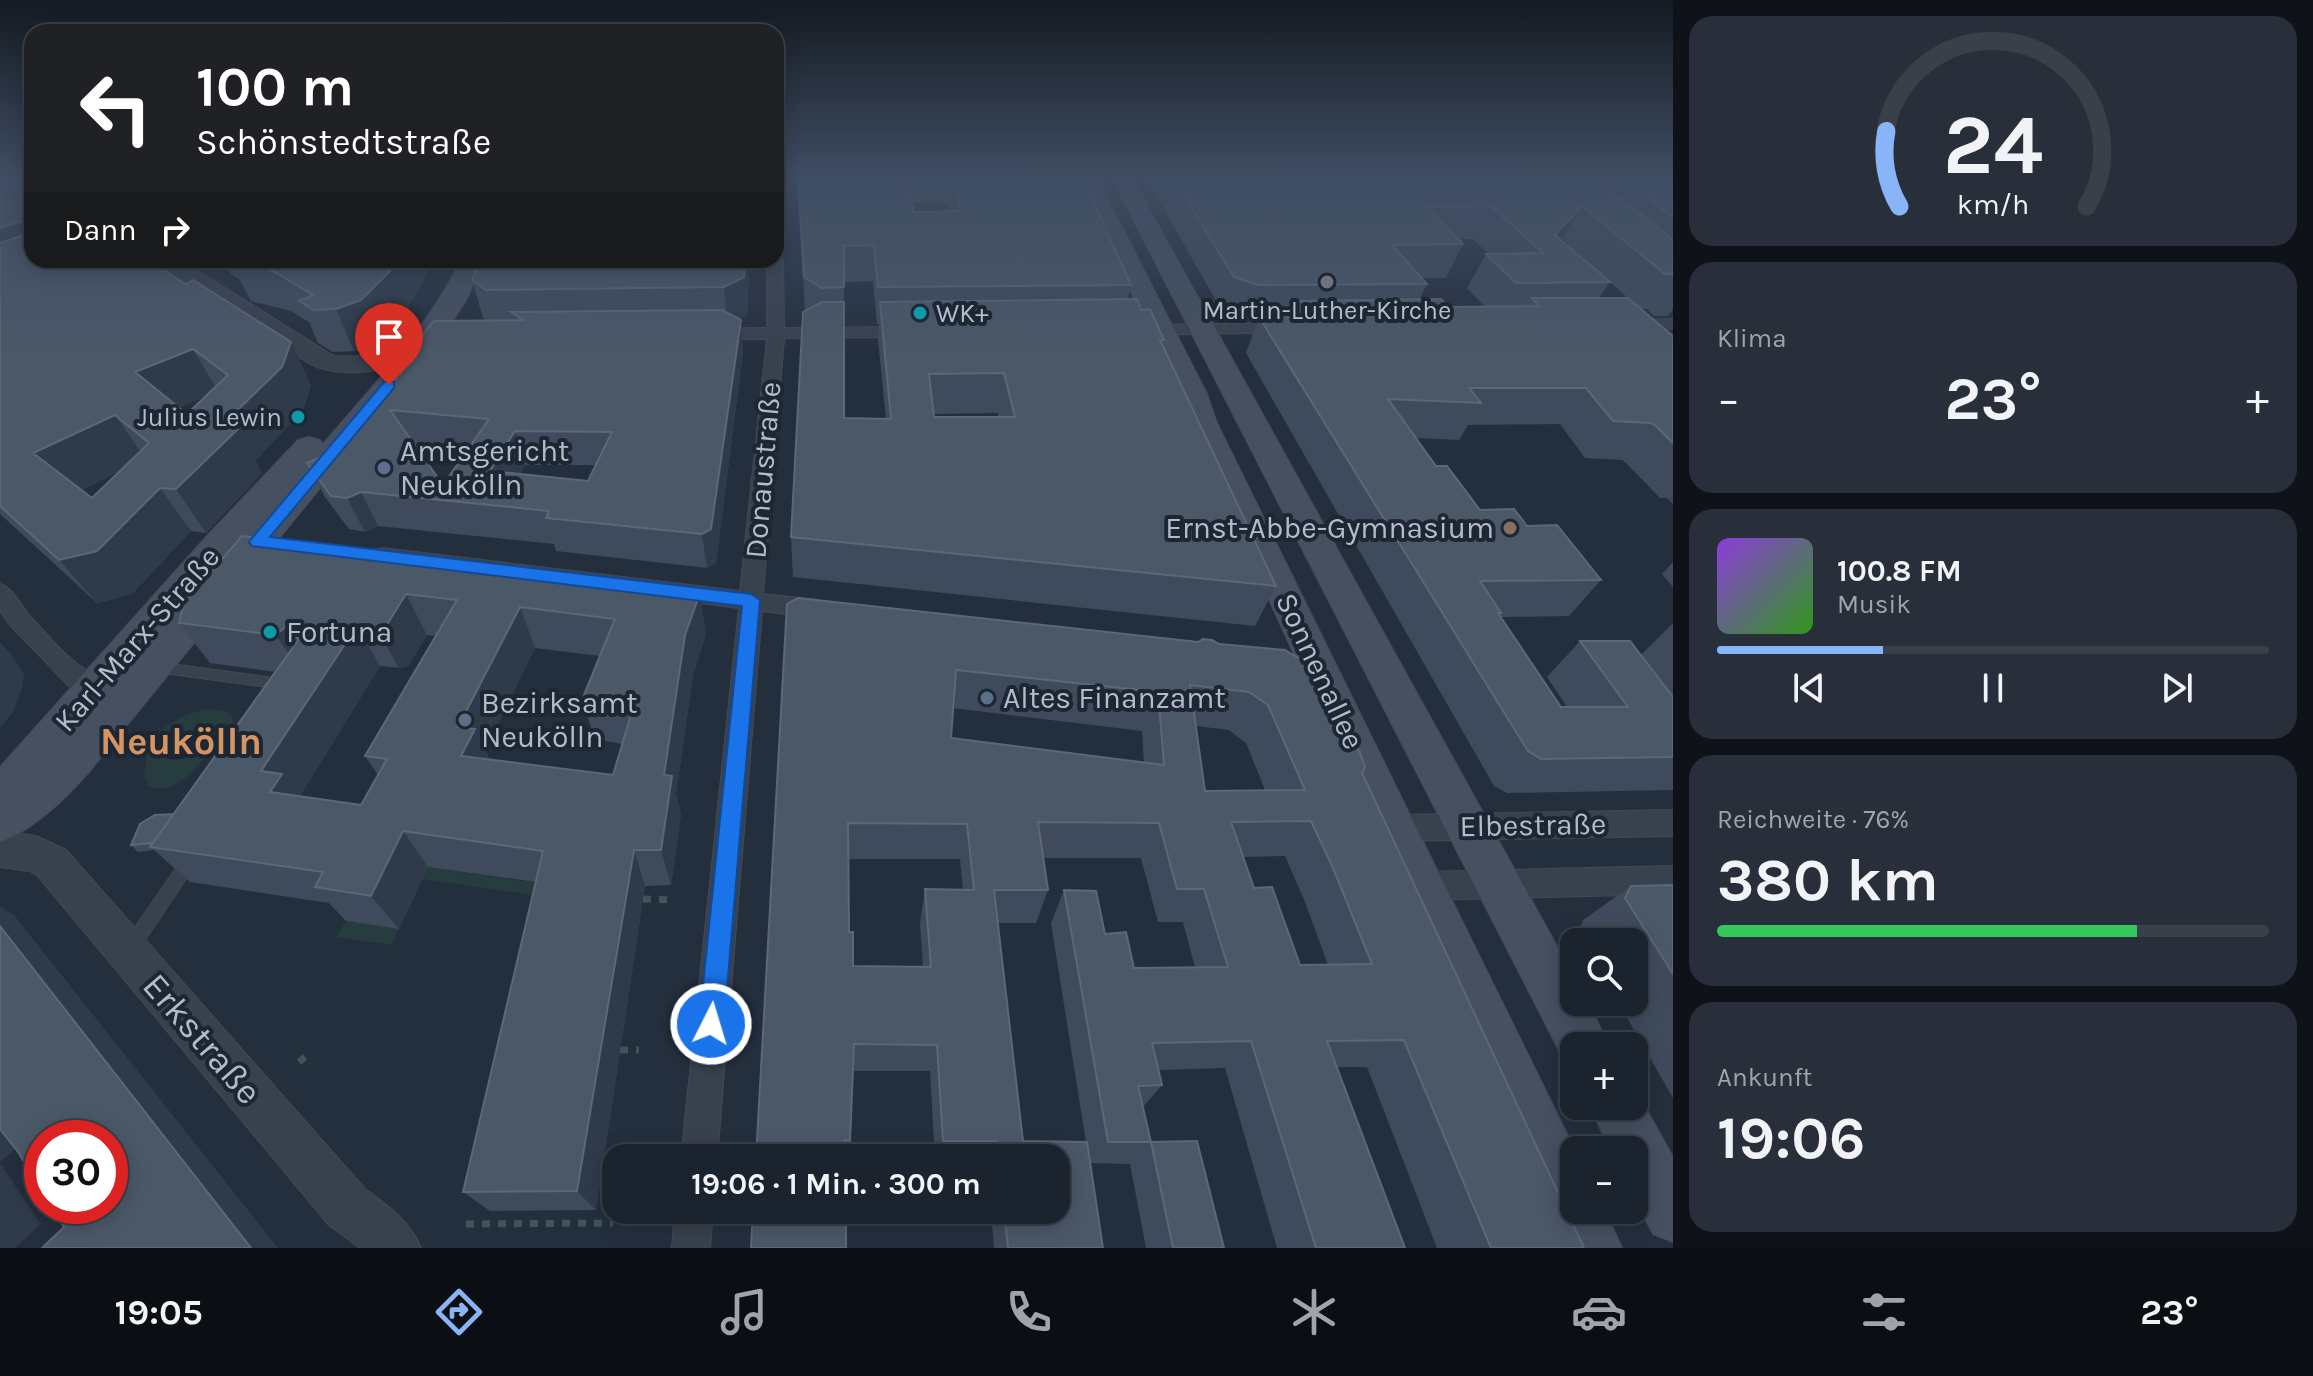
<!DOCTYPE html>
<html lang="de">
<head>
<meta charset="utf-8">
<style>
	:root { --surface:#1b232e; --page:#282f3a; --text:#f1f3f6; --muted:#a0a4aa; --line:#39404a; --accent:#8ab4f8 }
	body { margin:0; font-family:Karla,sans-serif; background:var(--page); color:var(--text); height:100vh; display:flex; flex-direction:column; font-size:30px; white-space:nowrap }
	* { box-sizing:border-box; margin:0 }
	p { font-size:26px; color:var(--muted) }
	.icon { flex:none; width:44px; height:44px; fill:none; stroke:currentColor; stroke-width:2; stroke-linecap:round; stroke-linejoin:round }
	.map { position:relative; flex:1; overflow:hidden }
	.side { display:flex; flex-direction:column; gap:16px; padding:16px; background:#0f1319; width:640px }
	.side>* { flex:none }
	.hud { position:absolute; left:24px; top:24px; width:760px; height:244px; border-radius:24px; box-shadow:0 4px 20px #0003,0 0 0 2px var(--line); background:#202124; color:#fff; overflow:hidden }
	.fabs { position:absolute; left:1560px; top:928px; display:grid; gap:16px }
	.fabs a { display:grid; place-items:center; width:88px; height:88px; border-radius:16px; background:var(--surface); box-shadow:0 4px 20px #0003,0 0 0 2px var(--line); font-size:40px }
	.speed { position:absolute; left:24px; top:1120px; display:flex; gap:16px; font-size:40px; font-weight:700; text-align:center }
	.speed>* { display:grid; place-content:center; width:104px; height:104px; border-radius:50%; background:var(--surface); box-shadow:0 4px 20px #0003,0 0 0 2px var(--line); line-height:1 }
	.speed .limit { border:12px solid #d22; background:#fff; color:#111 }
	.pin { position:absolute; display:grid; place-items:center; width:68px; height:68px; color:#fff; margin:-82px -34px; border-radius:50% 50% 50% 0; rotate:-45deg; box-shadow:0 0 8px #0007 }
	.pin .icon { rotate:45deg }
	.me { position:absolute; width:88px; margin:-44px; rotate:5deg; stroke-linejoin:round; filter:drop-shadow(0 0 6px #0008) }
	.turn { display:flex; align-items:center; gap:28px; height:168px; padding:0 40px; font-size:36px }
	.turn .icon { width:104px; height:104px; stroke-width:2.5 }
	.turn b { display:block; font-size:56px; line-height:68px }
	.then { display:flex; align-items:center; height:76px; padding:0 40px; background:#0003; gap:16px; font-size:30px }
	.big { font-size:60px; font-weight:700; line-height:1.1 }
	.side .card { flex:1; display:flex; flex-direction:column; justify-content:center; gap:12px; min-width:0; padding:0 28px; border-radius:24px; background:var(--page) }
	.side .dial { align-items:center; gap:0 }
	.dial svg { height:208px; overflow:visible; fill:none; stroke:var(--line); stroke-width:7; stroke-linecap:round; text-anchor:middle }
	.dial text { fill:var(--text); stroke:none }
	.song { display:flex; align-items:center; gap:24px }
	.cover { width:96px; height:96px; border-radius:12px; background:linear-gradient(135deg,hsl(270 70% 55%),hsl(110 70% 35%)) }
	.played { height:8px; border-radius:4px; background:linear-gradient(90deg,var(--accent) 30%,var(--line) 30%) }
	.keys { display:flex; justify-content:space-around; direction:ltr }
	.heat { display:flex; justify-content:space-between; align-items:center; font-size:44px; direction:ltr }
	.charge { height:12px; border-radius:6px; background:linear-gradient(90deg,#34c759 76%,var(--line) 0) }
	.trip { position:absolute; left:602px; top:1144px; width:468px; height:80px; border-radius:24px; background:var(--surface); box-shadow:0 4px 20px #0003,0 0 0 2px var(--line); font-weight:700; line-height:80px; text-align:center }
	.tab-bar { display:flex; height:128px; justify-content:space-around; align-items:center; background:#0b0e12; color:var(--muted) }
	.tab-bar .icon { width:56px; height:56px }
	.tab-bar .on { color:var(--accent) }
	.tab-bar b { font-size:36px; color:var(--text) }
	main { display:flex; flex:1; min-height:0 }
	.map>svg:first-child { display:block }
</style>
</head>
<body>
<main>
<div class="map">
<svg width="1673" height="1248" viewBox="0 0 1673 1248">
	<rect width="100%" height="100%" fill="#242f3e"/>
	<!-- green -->
	<path fill="#263c3f" d="M209,709L226,711L232,717C238,742 215,747 202,761C186,777 174,794 148,786L144,774C147,765 145,758 147,749C155,728 188,711 209,709Z
		M428,867L538,883L533,895L422,879Z
		M346,921L399,929L391,945L336,937Z"/>
	<!-- water -->
	<path fill="#17263c" d="M190,730L202,734L204,740C197,755 182,763 166,758C159,743 176,733 190,730Z"/>
	<g fill="none" stroke-linecap="round" stroke-linejoin="round">
		<!-- service casing -->
		<g stroke="#414a57" stroke-width="2">
			<path id="service" d="M156,662L281,679L285,680L287,684L285,688L281,689L156,672L152,670L150,667L152,664Z
				M188,856L193,858L195,863L193,868L137,952L131,955L125,952L123,947L125,942L183,858Z"/>
		</g>
		<!-- minor casing -->
		<g stroke="#414a57" stroke-width="2">
			<path id="minor" d="M776,256L783,260L784,328L911,327L920,332L911,337L784,338L763,594L817,600L825,603L829,609L825,615L817,618L762,611L717,1158H681L739,608L382,564L374,562L371,556L374,550L382,548L740,591L767,339H711L702,334L711,329L767,328V260H776Z
				M1673,319V329L1627,330L1618,325L1627,320Z
				M1287,323L1296,328L1293,332L1143,335L1134,330L1143,325Z
				M0,584C14,588 19,604 29,615C49,637 76,670 104,679L108,686L104,693L95,696L72,689L10,625L0,611Z
				M1673,810V836L1394,841L1384,837L1380,828L1384,819L1394,815Z
				M1673,866V894L1422,900L1411,896L1407,886L1411,876L1422,872Z
				M675,1210H713L710,1248H672Z"/>
		</g>
		<!-- tertiary casing -->
		<g stroke="#414a57" stroke-width="2">
			<path id="tertiary" d="M156,260H180L332,355C352,360 372,352 391,357L395,362L391,367C367,373 341,375 317,367C300,360 165,273 156,260Z
				M0,831L36,836L66,850L365,1189C389,1207 409,1220 421,1248H360L329,1225L38,876L30,871L0,867Z"/>
		</g>
		<!-- secondary casing -->
		<g stroke="#414a57" stroke-width="2">
			<path id="secondary" d="M1077,178H1097L1207,394L1217,423L1575,1150L1574,1210H1605L1622,1248H1563L1189,423L1179,394Z
				M1112,178H1132L1574,977V1002H1588L1609,1046H1574V1067L1566,1064Z
				M461,260H485L465,302L438,343L89,772C65,799 35,829 0,842V767L206,537L298,440L309,437L320,440L323,444C374,384 426,331 461,260Z
				M1634,1087L1673,1157V1242L1653,1234L1634,1197V1150H1610L1590,1106H1634Z"/>
		</g>
		<!-- path -->
		<path stroke="#3f5557" stroke-width="7" stroke-dasharray="8 8" stroke-linecap="butt" d="M643,899L675,900
			M620,1050H639
			M299,1062L305,1057
			M466,1224L613,1223"/>
		<!-- service -->
		<use href="#service" fill="#38414e" fill-rule="evenodd"/>
		<!-- minor -->
		<use href="#minor" fill="#38414e" fill-rule="evenodd"/>
		<!-- tertiary -->
		<use href="#tertiary" fill="#38414e" fill-rule="evenodd"/>
		<!-- secondary -->
		<use href="#secondary" fill="#465061" fill-rule="evenodd"/>
	</g>
	<!-- wall -->
	<path fill="#3f4b5c" fill-rule="evenodd" d="M0,178H32V260L311,385L303,410L255,461L262,473L206,533L191,531L132,594L97,603L0,514ZM204,397L187,414L179,408ZM120,471L92,498L81,490Z
		M797,178H1083L1131,285L1128,299L1141,310L1164,340L1162,345L1276,586L1255,626L793,577L791,537L805,311ZM912,202L949,203L950,211L914,212ZM873,281L877,324H879L878,340L886,419L844,418V282ZM998,413V417H934L933,414Z
		M1146,178H1673V309L1668,316H1654L1647,309H1641L1673,336V504L1667,498H1660L1626,463L1622,460L1585,458L1560,424L1468,425L1459,440L1416,438L1436,466L1480,510L1527,526L1601,580L1569,616L1501,617L1561,707H1567L1547,677L1580,641L1641,655L1673,623V790L1507,793L1494,786L1246,353L1258,320H1245L1222,311ZM1459,239H1473L1489,254H1486L1467,288L1485,307H1448L1419,300L1427,284L1422,278H1446L1463,244ZM1562,239L1628,298H1599L1610,282L1561,240Z
		M211,260H434L405,313L378,341L354,351L333,352L318,343L309,322L291,311L251,301L240,280L230,273L228,269Z
		M481,260H753V271H749L747,315L739,319L743,352L716,563L707,568L556,551L554,544L378,526L365,532L349,529L325,497L307,463L336,451L396,379L392,371L487,320L483,318L472,280ZM414,444L468,449L443,485ZM525,465H596L588,481L520,474Z
		M409,555L412,561L531,575L706,634L693,675L676,794L681,813L671,885L645,886L596,1210L490,1211L463,1192L536,882L428,867L399,929L346,921L329,903L190,882L154,850L138,852L131,845L174,814L275,672L210,663L179,623ZM427,635L436,636L365,756L378,775L361,805L300,796L380,666L399,668L408,666ZM535,648L600,656L582,700L595,739L622,744L613,775L490,760L485,750Z
		M1673,562V587L1662,574Z
		M787,604L1198,642L1342,729L1584,1248H1437L1367,1067H1337L1405,1248H1277L1225,1068L1158,1070L1162,1085L1143,1107L1151,1142L1224,1248H1146L1130,1164L1090,1163L1103,1248H994L991,1210H1056V1158H935L930,1071H853L850,1158H756ZM953,708L1142,731L1144,763L951,738ZM1196,726L1229,730L1246,743L1265,790L1205,791ZM1285,856L1305,902L1328,965H1300L1254,888L1243,857ZM1043,858H1141L1158,922H1183L1195,967L1134,968L1105,934L1064,890L1051,923L1086,1142L1023,1141L998,923H1036L1048,890ZM849,859H960L963,890L925,889L920,923L923,967L853,966L849,932Z
		M1673,885V1098L1618,1002H1634V942H1584L1578,932L1583,920L1631,886Z"/>
	<!-- shaded-wall -->
	<path fill="#2f3b4b" d="M1582,206L1562,239L1535,269L1555,235Z
		M31,218L32,260L0,278V228Z
		M397,260H434L405,313L378,341L354,351L336,309Z
		M745,260H748L749,271L747,315L727,325L724,287Z
		M741,320L743,352L716,563L707,568L702,534Z
		M291,342L311,385L303,410L255,461L262,473L206,533L176,489L219,428Z
		M193,349L218,391L163,415L135,372Z
		M115,415L145,458L68,497L33,453Z
		M515,431L525,465L501,505L490,471Z
		M160,488L191,531L132,594L97,603L59,560Z
		M361,492L378,526L365,532L347,498Z
		M700,593L706,634L693,675L676,794L681,813L671,885L661,850L664,775L685,635Z
		M406,594L427,635L408,666L399,668L376,628Z
		M520,607L535,648L485,750L494,768L461,756L458,727Z
		M291,626L318,666L299,639L296,638L315,667L303,675L276,635L284,628Z
		M357,626L380,666L300,796L270,792L261,771Z
		M0,642L11,654L24,674L23,686L13,712L0,728Z
		M403,831L428,867L399,929L371,896Z
		M634,850L645,886L596,1210L577,1191Z
		M0,906L14,915L278,1248H251L0,926Z
		M0,1116L37,1131L0,1162Z
		M0,1163L41,1224L15,1248H0Z"/>
	<!-- building -->
	<path fill="#4b5868" stroke="#5c6777" stroke-width="2" fill-rule="evenodd" d="M0,178H32V218L0,228Z
		M798,178H906L914,212L961,211L954,178H1083L1131,285L878,287L874,245L844,246V287L822,288L804,277Z
		M1173,178H1593L1673,239V276L1671,274H1665L1582,206L1555,235L1610,282L1516,283L1486,254L1543,253L1491,206L1428,207L1463,244L1392,245L1427,284L1258,285L1234,277Z
		M1620,178H1673V217Z
		M32,232V260H151L174,277L186,284L193,280L291,342L282,367L219,428L237,430L176,489L160,488L97,551L59,560L0,506V243ZM193,349L228,375L187,414L135,372ZM115,415L149,443L92,498L33,453Z
		M231,260H397L389,272L361,300L336,309L314,310L299,301L313,295L271,270Z
		M481,260H745L744,277L724,287L486,290L472,280Z
		M1532,298H1628L1673,336V443L1656,426L1651,423L1613,421L1586,388H1469L1481,403L1388,399L1436,466H1447L1480,510L1514,509L1527,526L1557,525L1601,580L1480,581L1501,613H1498L1561,707H1628L1580,641H1630L1673,697V757L1541,759L1528,751L1259,317L1346,318L1299,301L1441,299L1448,307L1539,306Z
		M1137,299L1141,310L1150,309L1164,340H1160L1276,586L791,537L803,312L822,302H844V418L891,419L880,302ZM1004,373L1015,417H934L929,374Z
		M722,310L741,320L711,529L702,534L546,518L549,511L361,492L347,498L331,496L307,463L336,451L402,371H392L434,321L523,320L511,312ZM390,410L489,419L443,485ZM515,431L612,432L588,481L490,471Z
		M242,536L409,555L405,561L480,569L509,571L517,566L529,568L531,575L700,593L685,635L664,775L672,776L661,850H634L577,1191L463,1192L543,851L403,831L371,896L315,887L323,872L150,847L299,639L296,638L299,631L291,626L284,628L276,635L179,623L184,603ZM406,594L457,600L365,756L387,759L361,805L270,792L282,774L261,771L357,626L376,628L386,626ZM520,607L615,619L582,700L633,708L613,775L461,756L475,729L458,727Z
		M798,598L1198,642L1203,639L1212,640L1219,644L1285,650L1316,669L1342,729L1350,735L1360,753L1365,767L1362,773L1584,1248H1491L1404,1040L1327,1041L1405,1248H1316L1251,1041L1152,1043L1162,1085L1138,1086L1151,1142H1108L1064,890L1096,891L1105,934L1126,932L1134,968L1228,967L1204,889H1177L1159,823L1038,822L1048,890H994L1023,1141L1087,1142L1103,1248H1008L1004,1210H1056V1158H999L997,1141H943L937,1045L854,1044L850,1141L845,1140V1158H756L787,604ZM956,670L1158,692L1164,765L951,738ZM1190,685L1249,692L1268,705L1305,790L1205,791ZM1311,821L1333,868L1372,964L1300,965L1272,887L1254,888L1231,822ZM848,823L967,824L974,890L925,889L931,967L853,966V932H849Z
		M174,814L153,843L131,845L140,824L155,815Z
		M1673,885V974L1625,898L1631,886Z
		M0,926L251,1248H42L64,1227L51,1206H110V1138H42V1191L18,1152L0,1129Z
		M1197,1141L1224,1248H1173L1151,1142Z
		M753,1210H846V1248H751Z"/>
	<!-- sky -->
	<linearGradient id="sky" x2="0" y2="1"><stop stop-color="#141a22"/><stop offset="0.5" stop-color="#3f4d63"/><stop offset="1" stop-color="#3f4d63" stop-opacity="0"/></linearGradient>
	<rect width="1673" height="353" fill="url(#sky)"/>
	<!-- route -->
	<path fill="#1a73e8" stroke="#114b97" stroke-width="2" d="M389,381L394,382V388L270,537L751,594L760,600L724,1024L720,1033L711,1037L702,1033L699,1024L742,606L252,546L249,542L252,538L384,382Z"/>
	<!-- markers -->
	<circle fill="#6b7280" stroke="#1d2633" stroke-width="3" cx="1327" cy="282" r="8"/>
	<g fill="#0f9aa8" stroke="#1d2633" stroke-width="3">
		<circle cx="920" cy="313" r="8"/>
		<circle cx="298" cy="417" r="8"/>
		<circle cx="270" cy="632" r="8"/>
	</g>
	<g fill="#5c6f8a" stroke="#1d2633" stroke-width="3">
		<circle cx="384" cy="468" r="8"/>
		<circle cx="987" cy="698" r="8"/>
		<circle cx="465" cy="720" r="8"/>
	</g>
	<circle fill="#8d6e63" stroke="#1d2633" stroke-width="3" cx="1510" cy="528" r="8"/>
	<g text-anchor="middle" stroke-width="8" stroke-linejoin="round" paint-order="stroke">
		<!-- far-poi labels -->
		<g font-size="26" fill="#b4bcc9" stroke="#1d2633">
			<text x="1327" y="319">Martin-Luther-Kirche</text>
			<text x="936" y="322" text-anchor="start">WK+</text>
			<text x="282" y="426" text-anchor="end">Julius Lewin</text>
		</g>
		<!-- poi labels -->
		<g font-size="30" fill="#b4bcc9" stroke="#1d2633" text-anchor="start">
			<text x="400" y="461">Amtsgericht<tspan x="400" dy="34">Neukölln</tspan></text>
			<text x="1494" y="538" text-anchor="end">Ernst-Abbe-Gymnasium</text>
			<text x="286" y="642">Fortuna</text>
			<text x="1003" y="708">Altes Finanzamt</text>
			<text x="481" y="713">Bezirksamt<tspan x="481" dy="34">Neukölln</tspan></text>
		</g>
		<!-- street labels -->
		<g font-size="30" fill="#b4bcc9" stroke="#1d2633">
			<text transform="translate(763 470) rotate(-85)" y="10">Donaustraße</text>
			<text transform="translate(137 639) rotate(-49)" y="10">Karl-Marx-Straße</text>
			<text transform="translate(1320 671) rotate(65)" y="10">Sonnenallee</text>
			<text transform="translate(1533 825) rotate(-1)" y="10">Elbestraße</text>
		</g>
		<!-- near-street labels -->
		<g font-size="36" fill="#b4bcc9" stroke="#1d2633">
			<text transform="translate(203 1038) rotate(49)" y="13">Erkstraße</text>
		</g>
		<!-- district labels -->
		<g font-size="38" font-weight="bold" fill="#d59563" stroke="#1d2633">
			<text x="181" y="754">Neukölln</text>
		</g>
	</g>
</svg>
<div class="fabs">
<a><svg class="icon" aria-label="search" viewBox="0 0 24 24"><circle cx="10" cy="10" r="6"/><path d="M15 15l6 6"/></svg></a>
<a>+</a>
<a>−</a>
</div>
<div class="speed"><div class="limit">30</div></div>
<div class="pin" style="left:389px;top:385px;background:#d93025"><svg class="icon" aria-label="arrive" viewBox="0 0 24 24"><path d="M6 21V4h12l-3 4 3 4H6"/></svg></div>
<svg class="me" style="left:711px;top:1024px" viewBox="-20 -20 40 40"><circle r="17" fill="#1a73e8" stroke="#fff" stroke-width="3"/><path d="M0-11L8 9 0 5-8 9z" fill="#fff"/></svg>
<div class="trip">19:06 · 1 Min. · 300 m</div>
<div class="hud">
<div class="turn"><svg class="icon" aria-label="left" viewBox="0 0 24 24"><path d="M17 20v-9H6M10 6l-5 5 5 5"/></svg><div><b>100 m</b>Schönstedtstraße</div></div>
<div class="then">Dann<svg class="icon" aria-label="right" viewBox="0 0 24 24"><path d="M7 20v-9h11M14 6l5 5-5 5"/></svg></div>
</div>
</div>
<section class="side">
<div class="card dial"><svg viewBox="0 0 100 80">
<path d="M14 69A42 42 0 1 1 86 69"/>
<path d="M14 69A42 42 0 0 1 9 40" stroke="#8ab4f8"/>
<text x="50" y="56" font-size="32" font-weight="700">24</text>
<text x="50" y="72" font-size="11">km/h</text>
</svg></div>
<div class="card"><p>Klima</p>
<div class="heat"><a>−</a><b class="big">23°</b><a>+</a></div>
</div>
<div class="card">
<div class="song"><i class="cover"></i><div><b>100.8 FM</b><p>Musik</p></div></div>
<div class="played"></div>
<div class="keys"><svg class="icon" aria-label="previous" viewBox="0 0 24 24"><path d="M18 5L8 12l10 7zM5 5v14"/></svg><svg class="icon" aria-label="pause" viewBox="0 0 24 24"><path d="M8 5v14M16 5v14"/></svg><svg class="icon" aria-label="next" viewBox="0 0 24 24"><path d="M6 5l10 7-10 7zM19 5v14"/></svg></div>
</div>
<div class="card"><p>Reichweite · 76%</p><b class="big">380 km</b><div class="charge"></div></div>
<div class="card"><p>Ankunft</p><b class="big">19:06</b></div>
</section>
</main>
<nav class="tab-bar">
<b>19:05</b>
<svg class="icon on" aria-label="directions" viewBox="0 0 24 24"><path d="M12 3l9 9-9 9-9-9zM9 14v-3h6M13 9l2 2-2 2"/></svg>
<svg class="icon" aria-label="music" viewBox="0 0 24 24"><path d="M9 18V5l10-2v13"/><circle cx="6" cy="18" r="3"/><circle cx="16" cy="16" r="3"/></svg>
<svg class="icon" aria-label="phone" viewBox="0 0 24 24"><path d="M5 4h4l2 5-3 2q2 4 5 5l2-3 5 2v4C11 20 4 13 5 4z"/></svg>
<svg class="icon" aria-label="climate" viewBox="0 0 24 24"><path d="M12 3v18M4 7l16 10M4 17L20 7"/></svg>
<svg class="icon" aria-label="car" viewBox="0 0 24 24"><path d="M5 17H2v-5l4-1 3-4h7l3 4 3 1v5h-3M9 17h6M6 11h13"/><circle cx="7" cy="17" r="2"/><circle cx="17" cy="17" r="2"/></svg>
<svg class="icon" aria-label="filters" viewBox="0 0 24 24"><path d="M4 7h16M4 17h16"/><circle cx="9" cy="7" r="2"/><circle cx="15" cy="17" r="2"/></svg>
<b>23°</b>
</nav>
</body>
</html>
